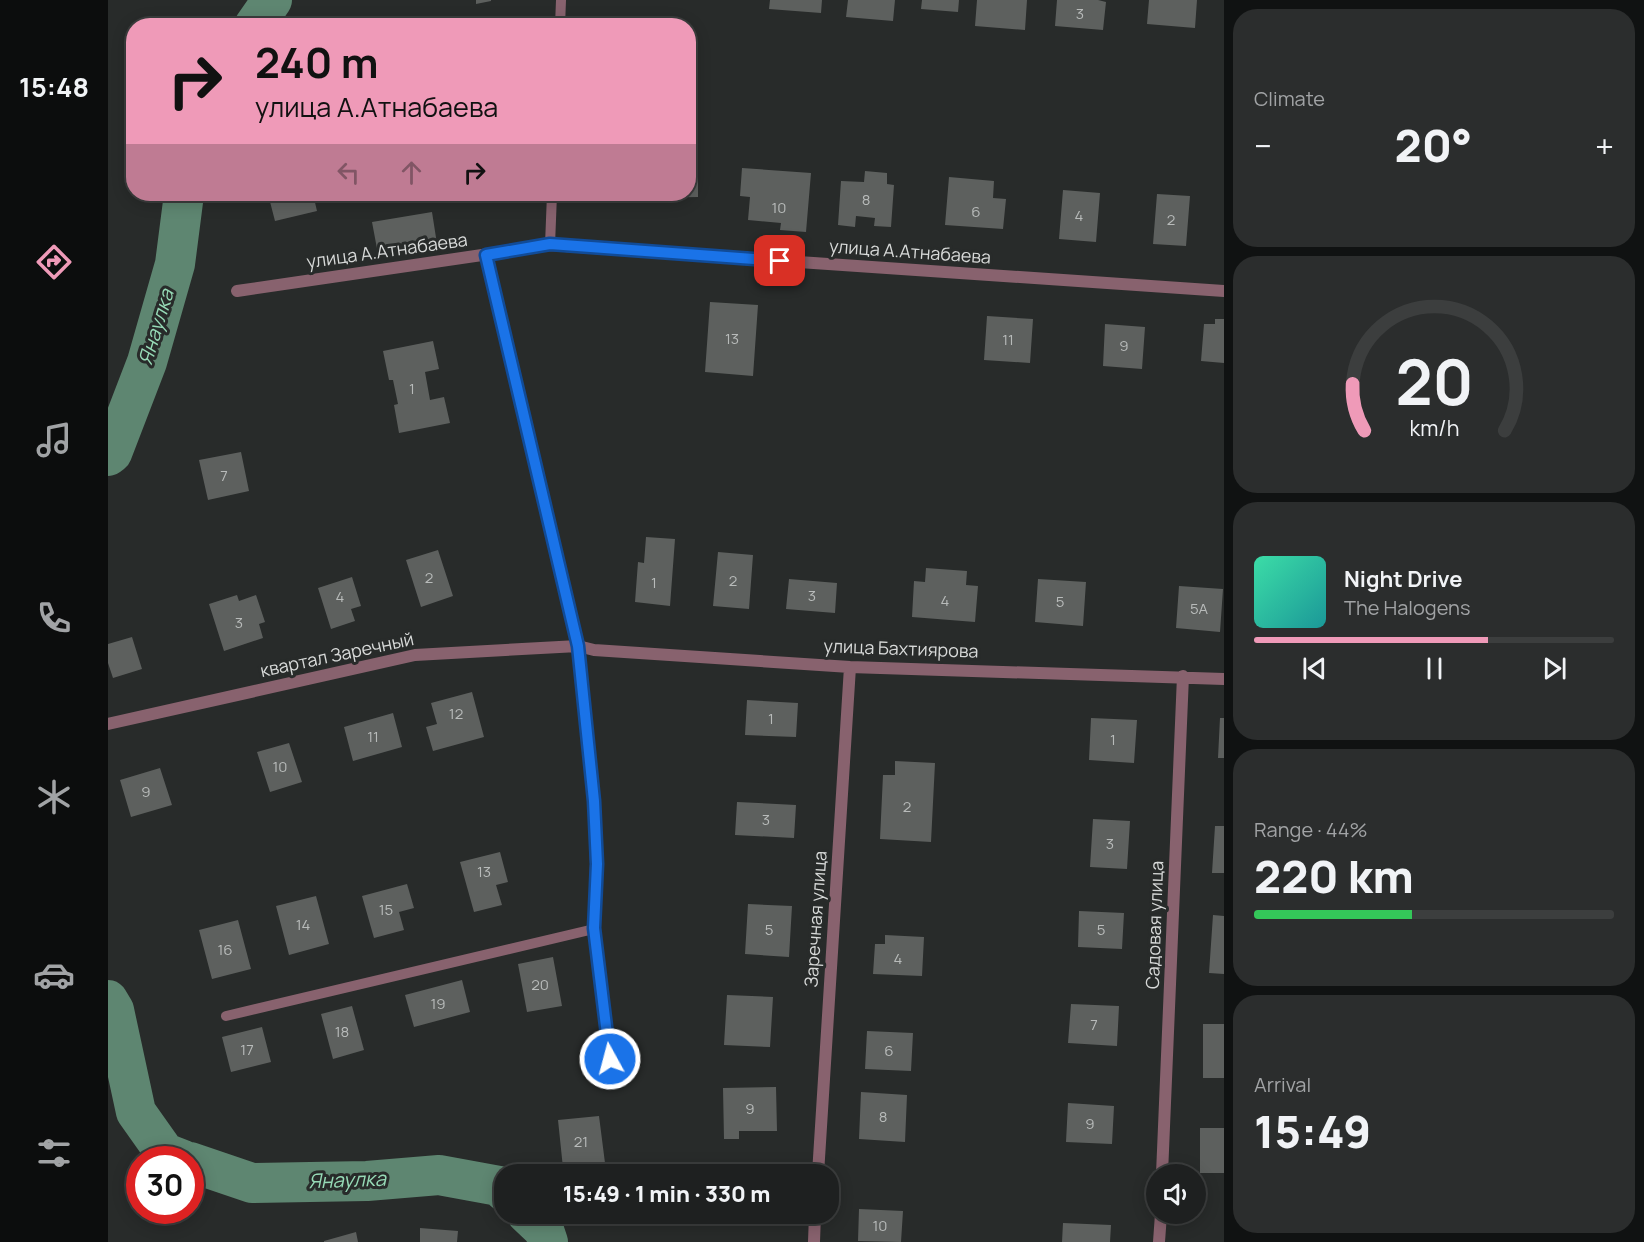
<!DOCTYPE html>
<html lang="en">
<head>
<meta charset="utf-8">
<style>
	:root { --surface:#1e2020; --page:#2b2d2d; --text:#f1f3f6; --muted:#a1a3a5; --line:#3c3e3e; --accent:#ef9ab8 }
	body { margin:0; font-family:Manrope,sans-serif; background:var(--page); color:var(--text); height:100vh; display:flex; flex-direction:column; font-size:22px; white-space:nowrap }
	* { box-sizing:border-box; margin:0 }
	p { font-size:20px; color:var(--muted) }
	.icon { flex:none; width:33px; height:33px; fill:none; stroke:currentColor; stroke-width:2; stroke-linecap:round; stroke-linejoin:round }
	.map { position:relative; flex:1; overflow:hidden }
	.side { display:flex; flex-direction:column; gap:9px; padding:9px; background:#101212; width:420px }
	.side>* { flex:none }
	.guide { position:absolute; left:18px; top:18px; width:570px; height:183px; border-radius:24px; box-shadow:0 3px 15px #0003,0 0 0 2px var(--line); background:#ef9ab8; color:#111; overflow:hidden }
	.tools { position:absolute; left:1038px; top:1164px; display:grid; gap:12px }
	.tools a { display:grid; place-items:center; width:60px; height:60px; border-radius:50%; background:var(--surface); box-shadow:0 3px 15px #0003,0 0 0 2px var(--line); font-size:30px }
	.speed { position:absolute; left:18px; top:1146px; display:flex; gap:12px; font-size:30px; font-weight:700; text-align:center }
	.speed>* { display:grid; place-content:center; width:78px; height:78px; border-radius:50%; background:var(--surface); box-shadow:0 3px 15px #0003,0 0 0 2px var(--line); line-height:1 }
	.speed .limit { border:9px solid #d22; background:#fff; color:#111 }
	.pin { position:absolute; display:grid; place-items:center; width:51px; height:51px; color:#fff; margin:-26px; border-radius:12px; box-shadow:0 3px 9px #0006 }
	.me { position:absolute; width:66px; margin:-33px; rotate:353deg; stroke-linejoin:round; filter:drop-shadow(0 0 4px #0008) }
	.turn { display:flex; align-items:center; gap:21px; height:126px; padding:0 30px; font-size:27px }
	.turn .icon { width:78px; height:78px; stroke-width:2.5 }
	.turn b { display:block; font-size:42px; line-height:51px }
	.lanes { display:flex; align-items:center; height:57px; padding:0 30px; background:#0003; justify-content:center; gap:30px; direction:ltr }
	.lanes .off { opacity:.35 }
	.big { font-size:45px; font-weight:800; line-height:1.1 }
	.side .widget { flex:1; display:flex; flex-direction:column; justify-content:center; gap:9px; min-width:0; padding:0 21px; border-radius:24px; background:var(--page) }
	.side .dial { align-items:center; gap:0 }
	.dial svg { height:156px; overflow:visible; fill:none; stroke:var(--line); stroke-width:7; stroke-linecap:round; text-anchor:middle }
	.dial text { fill:var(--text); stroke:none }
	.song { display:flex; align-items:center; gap:18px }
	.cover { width:72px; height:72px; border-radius:9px; background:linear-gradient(135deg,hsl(160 70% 55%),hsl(180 70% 35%)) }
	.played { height:6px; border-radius:3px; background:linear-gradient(90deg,var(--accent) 65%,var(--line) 65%) }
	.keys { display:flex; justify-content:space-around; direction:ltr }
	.heat { display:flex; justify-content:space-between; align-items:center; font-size:33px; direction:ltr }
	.charge { height:9px; border-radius:4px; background:linear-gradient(90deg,#34c759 44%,var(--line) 0) }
	.trip { position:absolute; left:386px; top:1164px; width:345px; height:60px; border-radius:24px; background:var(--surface); box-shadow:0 3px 15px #0003,0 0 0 2px var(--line); font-weight:800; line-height:60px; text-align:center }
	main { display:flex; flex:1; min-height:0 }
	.tab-bar { display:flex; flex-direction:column; width:108px; justify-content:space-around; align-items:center; background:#0c0d0d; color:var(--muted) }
	.tab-bar .icon { width:42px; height:42px }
	.tab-bar .selected { color:var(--accent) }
	.tab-bar b { font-size:27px; color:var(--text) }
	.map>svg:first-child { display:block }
</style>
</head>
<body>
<main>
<nav class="tab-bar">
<b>15:48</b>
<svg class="icon selected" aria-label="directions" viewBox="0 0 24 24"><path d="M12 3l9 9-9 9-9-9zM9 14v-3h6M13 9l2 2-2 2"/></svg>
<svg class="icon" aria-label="music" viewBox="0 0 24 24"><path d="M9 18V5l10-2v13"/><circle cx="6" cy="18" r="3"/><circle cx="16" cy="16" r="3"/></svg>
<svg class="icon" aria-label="phone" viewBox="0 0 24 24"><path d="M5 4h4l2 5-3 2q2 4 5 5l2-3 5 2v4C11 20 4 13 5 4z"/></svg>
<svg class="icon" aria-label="climate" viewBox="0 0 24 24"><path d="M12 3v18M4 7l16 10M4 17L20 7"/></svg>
<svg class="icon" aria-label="car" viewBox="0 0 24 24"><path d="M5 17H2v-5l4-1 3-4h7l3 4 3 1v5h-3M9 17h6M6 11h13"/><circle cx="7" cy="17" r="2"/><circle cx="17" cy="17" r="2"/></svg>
<svg class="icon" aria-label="filters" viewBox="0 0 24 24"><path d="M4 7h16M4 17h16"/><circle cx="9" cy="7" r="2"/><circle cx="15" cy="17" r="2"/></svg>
</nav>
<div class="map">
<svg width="1116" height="1242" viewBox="0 0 1116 1242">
	<rect width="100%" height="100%" fill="#282b2a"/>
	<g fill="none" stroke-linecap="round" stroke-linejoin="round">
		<!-- river -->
		<path stroke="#5e8671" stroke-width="40" d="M146,26L164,0
			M0,456L4,453L39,362L67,264L76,194
			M0,1000L6,1010L28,1112L57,1153L75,1160
			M82,1162L144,1183L259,1181L331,1175L391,1186L396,1191
			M419,1214L436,1230L440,1242"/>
	</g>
	<!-- building -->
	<path fill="#5d605e" d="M368,0H383V1L368,4Z
		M662,0H714L713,13L661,9Z
		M740,0H787L785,21L738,17Z
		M814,0H851L850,12L813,9Z
		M869,0H919L917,30L867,26Z
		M949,0H990L998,2L995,30L947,26Z
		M1041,0H1089L1087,28L1039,24Z
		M580,149H590V197L535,198V194H580Z
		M634,168L703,173L698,232L672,230L673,223L640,220L642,197L632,196Z
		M757,171L779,173V184L786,185L783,227L766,226L767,218L748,216L747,227L730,225L733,181L756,182Z
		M841,177L886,181L885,198L898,199L895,229L837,225Z
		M955,190L992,193L988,242L951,239Z
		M160,194H205L209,211L167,221Z
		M1049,194L1082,196L1078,246L1045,244Z
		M324,212L329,244L270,254L264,222Z
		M602,302L650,305L645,376L597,372Z
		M879,316L925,319L922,363L876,360Z
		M1107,319H1116V363L1093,361L1096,324H1107Z
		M997,324L1037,327L1034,369L995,366Z
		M325,341L331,369L317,372L322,400L336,397L342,423L291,433L286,405L290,404L285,380H281L275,351Z
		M133,452L141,491L100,500L91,460Z
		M538,537L567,539L562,606L527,602L530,562L536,563Z
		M330,550L345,596L313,607L298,560Z
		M610,552L645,555L641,609L605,606Z
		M818,568L859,571L858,585L870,586L867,622L804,617L806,581L817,582Z
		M244,577L253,606L243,609L247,621L223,629L210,588Z
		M681,579L729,583L727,613L678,609Z
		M930,579L978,582L975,626L927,622Z
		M1071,586L1115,589L1112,632L1068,628Z
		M129,595L131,601L148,595L157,622L151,624L155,638L116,651L101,604Z
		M24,637L34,669L5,678L0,663V644Z
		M364,692L376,737L325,751L318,727L329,724L323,703Z
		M639,700L690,703L688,737L637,735Z
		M285,713L294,747L245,761L236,727Z
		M983,718L1029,720L1026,763L981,760Z
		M1112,718H1116V758H1110Z
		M181,743L194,782L162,792L149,752Z
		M787,761L827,763L823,842L772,839L775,775H787Z
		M52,768L64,805L23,817L12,780Z
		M629,802L688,805L686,838L627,835Z
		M985,819L1022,821L1019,869L982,867Z
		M1107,826H1116V873H1104Z
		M392,852L400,882L388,885L394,905L366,912L352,862Z
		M299,884L306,908L291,912L296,930L266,938L254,896Z
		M208,896L221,944L181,955L168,906Z
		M640,904L684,906L681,957L637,954Z
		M971,911L1016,913L1014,949L970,947Z
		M1105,915L1116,916V974L1101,973Z
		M130,920L143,969L104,979L91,930Z
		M777,935L816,937L814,976L765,974L767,944H777Z
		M445,957L454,1006L419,1012L410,964Z
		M354,980L362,1012L306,1027L297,995Z
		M619,995L665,997L662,1047L616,1045Z
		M963,1004L1011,1006L1009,1046L960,1043Z
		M244,1006L256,1050L225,1059L213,1014Z
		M1095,1024H1116V1078H1095Z
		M154,1027L163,1062L123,1072L114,1037Z
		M759,1031L805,1033L803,1071L757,1069Z
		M668,1087L669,1131H631V1139H616L615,1088Z
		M753,1092L799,1095L797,1142L751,1139Z
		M960,1103L1006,1106L1004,1144L958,1142Z
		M491,1116L497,1163L455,1168L450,1120Z
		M1092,1128H1116V1173H1092Z
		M751,1209L795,1211L793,1242L750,1241Z
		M955,1223L1003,1225L1002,1242H954Z
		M312,1228L350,1231L349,1242H312Z
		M248,1232L250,1242H216V1241Z"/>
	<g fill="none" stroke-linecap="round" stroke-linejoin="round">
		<!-- service -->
		<path stroke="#88626e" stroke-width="10" d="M452,26L453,0
			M442,245L444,194
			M118,1016L486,929"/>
		<!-- minor -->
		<path stroke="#88626e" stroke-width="12" d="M378,255L470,646L486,801L488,864L486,929L502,1059
			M129,291L442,245L1116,291
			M0,724L307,655L470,646L486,650L742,667L1116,679
			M710,1174L742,667
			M1054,1174L1075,676
			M706,1242L707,1214
			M1051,1242L1053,1214"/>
	</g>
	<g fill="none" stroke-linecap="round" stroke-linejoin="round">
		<!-- route casing -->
		<g stroke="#114b97" stroke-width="15">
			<path id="route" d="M502,1059L486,928L489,864L486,801L470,646L378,255L442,244L672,261"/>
		</g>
		<!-- route -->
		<use href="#route" stroke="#1a73e8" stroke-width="10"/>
	</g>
	<g text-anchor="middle" stroke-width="6" stroke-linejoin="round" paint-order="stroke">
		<!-- number labels -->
		<g font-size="15" fill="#b8bbba">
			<text x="972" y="19">3</text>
			<text x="758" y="205">8</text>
			<text x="671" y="213">10</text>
			<text x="868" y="217">6</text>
			<text x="971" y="221">4</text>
			<text x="1063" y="225">2</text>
			<text x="624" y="344">13</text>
			<text x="900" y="345">11</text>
			<text x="1016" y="351">9</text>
			<text x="304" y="394">1</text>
			<text x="116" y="481">7</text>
			<text x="321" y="583">2</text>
			<text x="625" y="586">2</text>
			<text x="546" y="588">1</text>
			<text x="704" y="601">3</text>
			<text x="232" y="602">4</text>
			<text x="837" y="606">4</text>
			<text x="952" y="607">5</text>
			<text x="1091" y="614">5А</text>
			<text x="131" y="628">3</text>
			<text x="348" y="719">12</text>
			<text x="663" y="724">1</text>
			<text x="265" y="742">11</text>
			<text x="1005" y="745">1</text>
			<text x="172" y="772">10</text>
			<text x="38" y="797">9</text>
			<text x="799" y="812">2</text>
			<text x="658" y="825">3</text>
			<text x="1002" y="849">3</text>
			<text x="376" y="877">13</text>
			<text x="278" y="915">15</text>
			<text x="195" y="930">14</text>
			<text x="661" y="935">5</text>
			<text x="993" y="935">5</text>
			<text x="117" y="955">16</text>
			<text x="790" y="964">4</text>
			<text x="432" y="990">20</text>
			<text x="330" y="1009">19</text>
			<text x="986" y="1030">7</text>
			<text x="234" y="1037">18</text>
			<text x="139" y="1055">17</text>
			<text x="781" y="1056">6</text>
			<text x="642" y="1114">9</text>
			<text x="775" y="1122">8</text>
			<text x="982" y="1129">9</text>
			<text x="473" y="1147">21</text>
			<text x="772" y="1231">10</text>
		</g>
		<!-- street labels -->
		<g font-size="18" fill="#d7d9d8" stroke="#282b2a">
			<text transform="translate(279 251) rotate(-8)" y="6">улица А.Атнабаева</text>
			<text transform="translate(802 252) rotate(4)" y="6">улица А.Атнабаева</text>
			<text transform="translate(793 649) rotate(2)" y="6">улица Бахтиярова</text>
			<text transform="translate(229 655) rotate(-12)" y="6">квартал Заречный</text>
			<text transform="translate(708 919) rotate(-86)" y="6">Заречная улица</text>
			<text transform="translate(1047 925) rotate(-88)" y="6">Садовая улица</text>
		</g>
		<!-- water labels -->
		<g font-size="20" font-style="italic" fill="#96dab6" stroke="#282b2a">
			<text transform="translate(48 327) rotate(-73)" y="7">Янаулка</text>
			<text transform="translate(239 1180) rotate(-2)" y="7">Янаулка</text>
		</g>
	</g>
</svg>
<div class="tools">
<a><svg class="icon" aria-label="sound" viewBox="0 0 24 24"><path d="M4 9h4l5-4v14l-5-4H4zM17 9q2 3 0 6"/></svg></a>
</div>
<div class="speed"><div class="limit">30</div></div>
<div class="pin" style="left:672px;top:261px;background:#d93025"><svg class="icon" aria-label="arrive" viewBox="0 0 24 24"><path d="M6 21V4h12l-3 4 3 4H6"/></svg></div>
<svg class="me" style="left:502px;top:1059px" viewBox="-20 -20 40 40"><circle r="17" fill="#1a73e8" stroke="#fff" stroke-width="3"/><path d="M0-11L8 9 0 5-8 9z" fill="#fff"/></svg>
<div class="trip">15:49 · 1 min · 330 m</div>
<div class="guide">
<div class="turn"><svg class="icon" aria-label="right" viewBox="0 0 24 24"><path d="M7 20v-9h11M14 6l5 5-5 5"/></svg><div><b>240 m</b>улица А.Атнабаева</div></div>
<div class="lanes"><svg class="icon off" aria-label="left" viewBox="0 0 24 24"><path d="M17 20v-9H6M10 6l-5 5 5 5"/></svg><svg class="icon off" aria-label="ahead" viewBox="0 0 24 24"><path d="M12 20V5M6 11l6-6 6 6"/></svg><svg class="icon" aria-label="right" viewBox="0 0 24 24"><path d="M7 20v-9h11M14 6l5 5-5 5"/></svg></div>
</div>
</div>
<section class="side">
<div class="widget"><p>Climate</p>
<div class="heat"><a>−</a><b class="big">20°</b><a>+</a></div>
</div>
<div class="widget dial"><svg viewBox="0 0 100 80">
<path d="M14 69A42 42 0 1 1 86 69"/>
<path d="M14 69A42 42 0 0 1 8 45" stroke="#ef9ab8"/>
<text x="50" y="56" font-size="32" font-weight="700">20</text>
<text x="50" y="72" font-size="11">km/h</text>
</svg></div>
<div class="widget">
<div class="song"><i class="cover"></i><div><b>Night Drive</b><p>The Halogens</p></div></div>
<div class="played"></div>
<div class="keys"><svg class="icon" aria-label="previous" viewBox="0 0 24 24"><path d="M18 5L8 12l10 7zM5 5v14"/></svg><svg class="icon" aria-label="pause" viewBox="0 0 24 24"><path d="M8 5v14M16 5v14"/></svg><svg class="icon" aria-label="next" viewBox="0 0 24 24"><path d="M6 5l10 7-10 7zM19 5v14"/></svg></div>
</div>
<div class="widget"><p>Range · 44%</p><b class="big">220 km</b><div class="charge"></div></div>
<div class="widget"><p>Arrival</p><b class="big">15:49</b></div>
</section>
</main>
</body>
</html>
